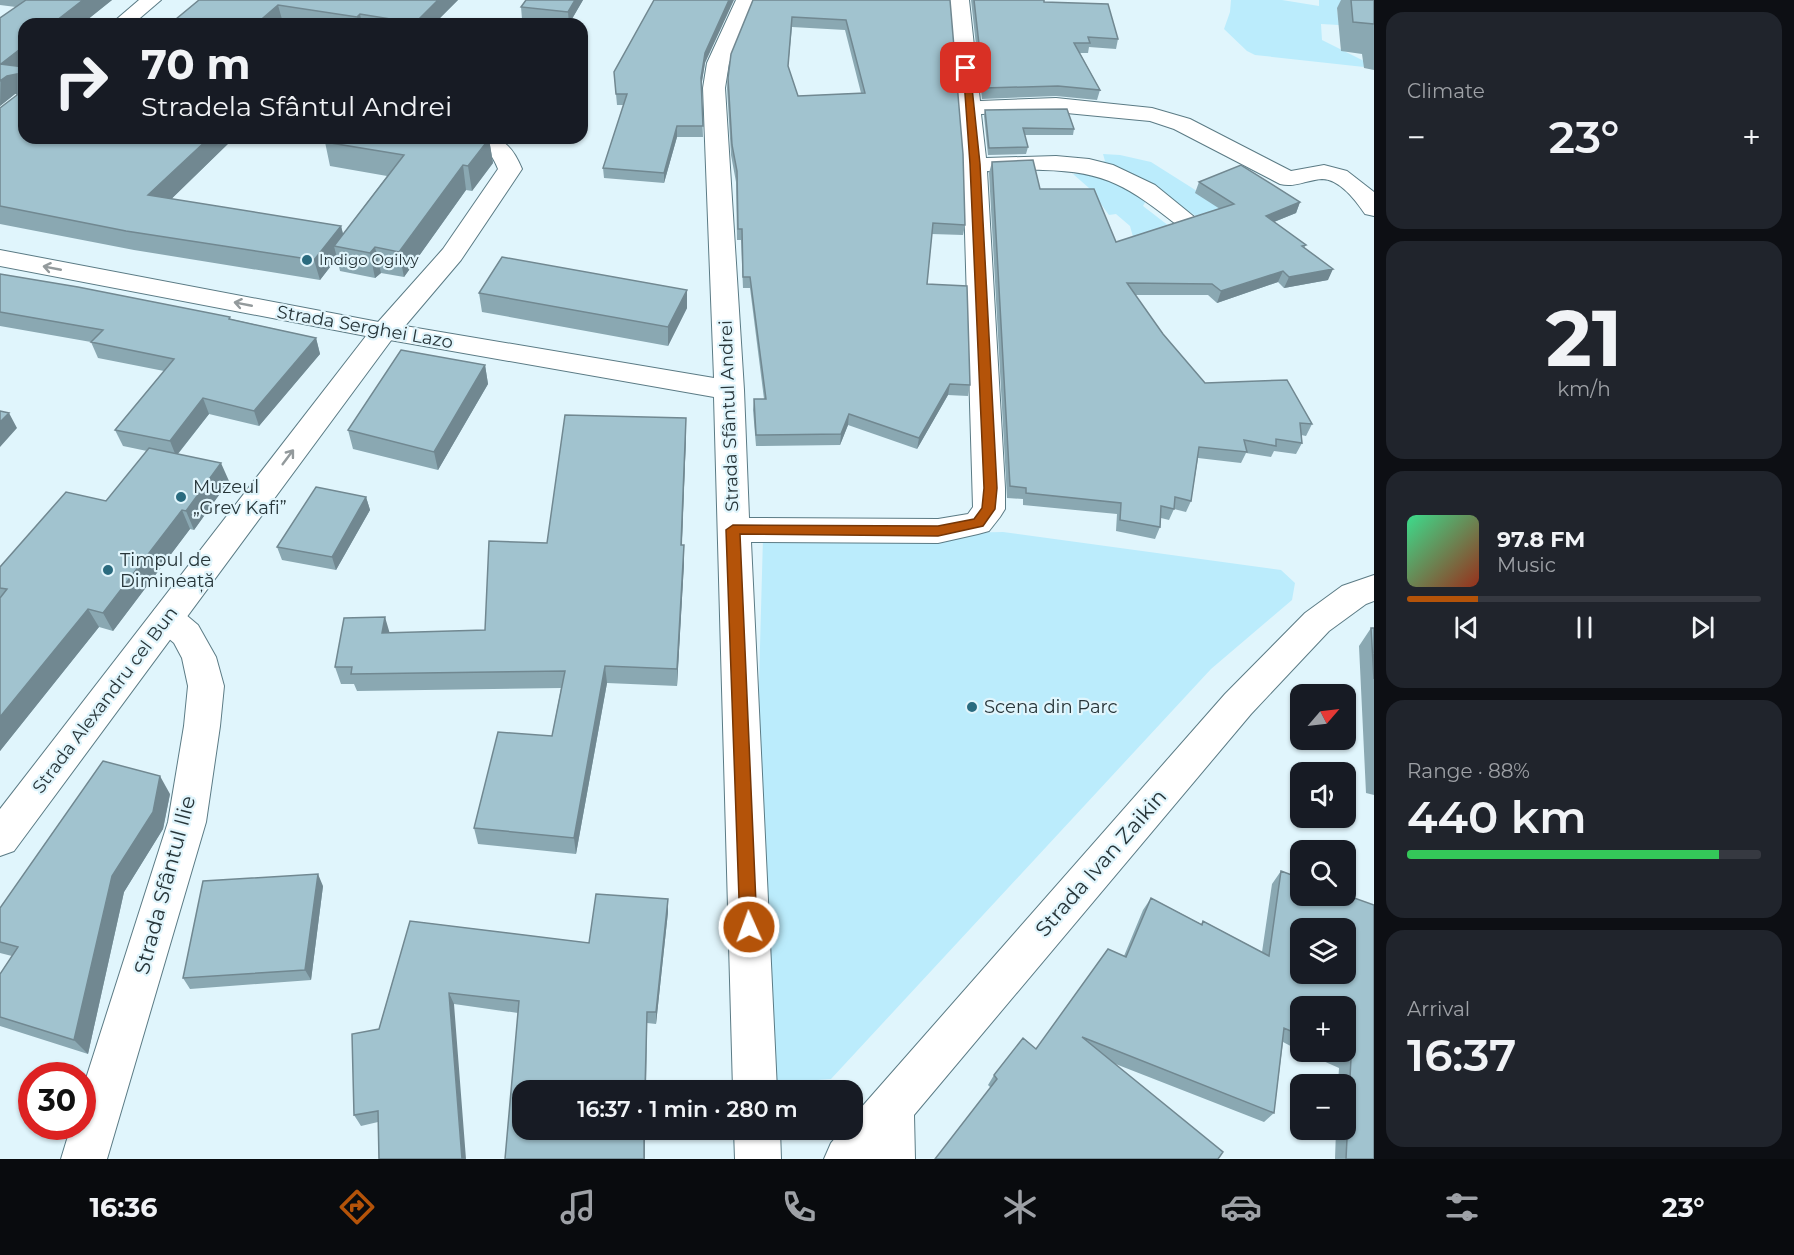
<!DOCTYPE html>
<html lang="en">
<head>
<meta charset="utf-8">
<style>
	:root { --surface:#171b24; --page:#20242c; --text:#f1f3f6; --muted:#9ea1a6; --line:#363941; --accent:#b45309 }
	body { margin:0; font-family:Montserrat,sans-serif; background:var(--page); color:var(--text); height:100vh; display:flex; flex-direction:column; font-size:22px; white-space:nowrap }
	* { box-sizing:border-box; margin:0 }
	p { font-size:20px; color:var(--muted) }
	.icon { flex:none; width:33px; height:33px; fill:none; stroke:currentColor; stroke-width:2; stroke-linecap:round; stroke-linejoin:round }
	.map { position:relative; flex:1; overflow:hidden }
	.drawer { display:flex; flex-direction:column; gap:12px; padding:12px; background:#0d0f14; width:420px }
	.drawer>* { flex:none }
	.hud { position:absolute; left:18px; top:18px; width:570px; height:126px; border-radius:18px; box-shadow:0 2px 4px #0004; background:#171b24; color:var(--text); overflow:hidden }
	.needle { width:39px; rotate:62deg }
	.buttons { position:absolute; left:1290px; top:684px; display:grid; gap:12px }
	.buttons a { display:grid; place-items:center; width:66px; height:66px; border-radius:12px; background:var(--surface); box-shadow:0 2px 4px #0004; font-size:30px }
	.speed { position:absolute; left:18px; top:1062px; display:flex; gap:12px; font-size:30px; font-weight:700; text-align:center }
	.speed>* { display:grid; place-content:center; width:78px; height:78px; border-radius:50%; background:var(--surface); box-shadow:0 2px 4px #0004; line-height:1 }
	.speed .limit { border:9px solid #d22; background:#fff; color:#111 }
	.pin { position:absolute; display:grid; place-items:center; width:51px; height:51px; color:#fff; margin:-26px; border-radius:12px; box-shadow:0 3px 9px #0006 }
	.me { position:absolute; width:66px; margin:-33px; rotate:358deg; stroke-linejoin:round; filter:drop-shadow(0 0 4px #0008) }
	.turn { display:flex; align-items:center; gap:21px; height:126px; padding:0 24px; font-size:27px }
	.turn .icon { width:78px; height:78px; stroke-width:2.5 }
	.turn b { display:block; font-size:42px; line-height:51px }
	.big { font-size:45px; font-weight:600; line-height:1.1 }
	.drawer .tile { flex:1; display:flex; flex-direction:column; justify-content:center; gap:9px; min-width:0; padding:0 21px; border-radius:18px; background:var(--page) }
	.drawer .dial { align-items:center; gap:0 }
	.dial b { font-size:78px; line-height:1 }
	.song { display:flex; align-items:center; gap:18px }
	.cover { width:72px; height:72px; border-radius:9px; background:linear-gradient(135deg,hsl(150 70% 55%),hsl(10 70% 35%)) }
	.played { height:6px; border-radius:3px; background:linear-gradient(90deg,var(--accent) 20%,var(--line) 20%) }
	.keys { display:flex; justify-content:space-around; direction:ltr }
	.heat { display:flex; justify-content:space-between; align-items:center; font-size:33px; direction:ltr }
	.charge { height:9px; border-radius:4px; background:linear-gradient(90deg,#34c759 88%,var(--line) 0) }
	.trip { position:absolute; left:512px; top:1080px; width:351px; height:60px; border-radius:18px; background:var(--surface); box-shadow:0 2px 4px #0004; font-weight:600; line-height:60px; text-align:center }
	.tabs { display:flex; height:96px; justify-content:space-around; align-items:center; background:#090b0e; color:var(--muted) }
	.tabs .icon { width:42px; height:42px }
	.tabs .selected { color:var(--accent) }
	.tabs b { font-size:27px; color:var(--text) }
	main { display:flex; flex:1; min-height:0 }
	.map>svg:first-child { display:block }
</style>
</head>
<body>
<main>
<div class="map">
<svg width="1374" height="1159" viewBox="0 0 1374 1159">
	<rect width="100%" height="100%" fill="#e0f5fc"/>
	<!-- green -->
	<path fill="#bbecfc" d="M1231,0H1282L1319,6V0H1356L1337,8L1339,25L1321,24L1322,40L1364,61V67L1255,55L1247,51L1224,29L1230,12Z
		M1103,154L1120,155L1151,162L1246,222L1219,232L1171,199L1098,163L1105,161Z
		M1096,170L1147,199L1143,206L1182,236L1135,244L1130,226L1116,214L1109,215L1089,188L1073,174H1094Z
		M1003,532L1281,570L1295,583L1292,600L1211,669L831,1079L748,1085L763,537Z"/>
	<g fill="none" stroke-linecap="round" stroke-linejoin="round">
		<!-- minor casing -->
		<g stroke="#5b7b85" stroke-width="2">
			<path id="minor" d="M736,0H756L729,63L725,88L744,390L749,518L938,519L968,514L973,507L963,164L949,0H969L980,101L1056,98L1152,108L1190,119L1291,171L1324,165L1347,171L1374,192V216L1365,214C1356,201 1340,179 1322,179C1307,180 1294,188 1280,184L1174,129L1150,121L1056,112L981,114L986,158L1056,156L1089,159L1113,165L1155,185L1198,220L1195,225L1186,227L1177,225C1130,188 1106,171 1043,170C1025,169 1005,172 987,171L1005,488V509L1000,517L989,531L978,534L938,543L751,542L777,1090H733L714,397L384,339L374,337L370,331L443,249L498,169C489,145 479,148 457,143L454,138C490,138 506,130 522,169L461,260L405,326L714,378L703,88L707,63Z
				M1374,575V601L1366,604L1329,631L1251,714L914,1115L915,1159H824L831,1143L842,1130H852V1118L1225,694L1305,613L1342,586Z
				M167,605L179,609L198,625L216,657L224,686L220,726L206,822L107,1159H61L71,1126H82V1091L168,822L184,726L188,686L182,658L174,643L155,627L150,618L155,609Z
				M734,1130H780L781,1159H735Z"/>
		</g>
		<!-- major casing -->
		<g stroke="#5b7b85" stroke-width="2">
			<path id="major" d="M139,0H161L133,24H111Z
				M0,250L384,323L394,325L398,331L14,851L0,856V809L366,336L0,266Z"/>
		</g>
		<!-- minor -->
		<use href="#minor" fill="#fff" fill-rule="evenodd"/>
		<!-- major -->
		<use href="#major" fill="#fff" fill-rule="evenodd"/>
	</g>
	<!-- wall -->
	<path fill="#8aa8b2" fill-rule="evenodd" d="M0,0H112L82,24H24V138H234L171,199L341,226L343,234L387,176L330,166L325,142L489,139L493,163L472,191L466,190L404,277L381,273L375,278L340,271L337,258L320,280L134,250L0,224V108L17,95V94H15L0,106V18L16,7L0,5Z
		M199,0H458L434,24H170Z
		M526,0H583L569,24L522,19L521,7Z
		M753,0H950L965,225L963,235L932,234L927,284L970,385L968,396L948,395L917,449L848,425L840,445L756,446L753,410L754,399H764L750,288H743L741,240H737L736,182L731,155L727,88L728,78ZM792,27L845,30L861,93L798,96L788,67Z
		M971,0H1044V2L1118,39L1116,49L1089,47L1088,53H1080L1100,90L1097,100L1056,96L982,99Z
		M1341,0H1374V70L1364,68L1362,54L1341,51L1337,8Z
		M705,63L701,86L703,137H677L664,183L604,178L603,168L624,105H617L614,72Z
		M985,110L1074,129L1073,135H1025L1028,147L1026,154L988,155L984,116Z
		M992,162L1040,189L1116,242L1220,209L1195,193L1199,182L1300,202L1296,213L1274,222L1306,245L1304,248L1328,280L1284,288L1278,282L1217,303L1208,295H1135L1163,334L1205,383L1312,424L1306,436L1301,435L1302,443L1296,454L1274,451L1271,457L1246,453L1241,463L1198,458L1191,501L1186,512L1174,509L1169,520L1161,518L1160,527L1155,539L1116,531L1117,514L1023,505V499L1007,498L989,173Z
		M0,274L231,319L316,338L320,354L259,426L209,414L178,454L229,481L194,530L190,529L113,631L99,627L0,751V567L106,501L147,451L123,446L115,430L164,371L98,358L91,342L0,326Z
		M479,293L687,308L668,346L482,312Z
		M485,365L488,384L438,470L353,449L348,430Z
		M686,436L682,545H684V563L677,686L607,683L576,854L478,844L474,828L552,736L561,688L357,691L354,684H341L335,667L390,633L485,630L547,543Z
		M366,497L370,510L336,570L282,560L277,547Z
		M1371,628H1374V795L1366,793L1359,646Z
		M170,794L163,829L124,892L88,1054L0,1026V974L12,956L0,953V908Z
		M1281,871L1346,896L1374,1159H1335L1336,1130H1346V1084H1338L1339,1068L1303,1052H1346L1300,1006V1051L1283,1042L1274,1113L1264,1122L1113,1063L990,1087L988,1085L994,1075L1036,1049L1124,956L1143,910L1151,898L1201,924L1203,921L1262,952L1272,884Z
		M323,886L311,980L190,989L183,978Z
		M668,912L656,1024L647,1023L522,1130H645V1159H505L518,1013L454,1004L378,1122L361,1126L354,1115L410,921L589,943Z"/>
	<!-- shaded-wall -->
	<path fill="#718891" d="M83,0H112L82,24H52Z
		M438,0H458L434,24H415V23Z
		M575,0H583L569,24L568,12Z
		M729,0H734L705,63L701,88V78L705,53Z
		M278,5L283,23L282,24H256Z
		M360,14L362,24H358L357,17Z
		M24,46V92L15,94L0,106L1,64Z
		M677,126V137L664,183V173Z
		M209,138H234L155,215L148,195Z
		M489,139L493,163L472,191L468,166Z
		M463,165L466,190L404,277L399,252Z
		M1300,202L1296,213L1261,227L1266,216Z
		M341,226L346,246H334L337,258L320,280L314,260Z
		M375,247L381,273L375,278L370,253Z
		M1333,269L1328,280L1284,288L1289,277Z
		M1283,271L1278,282L1217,303L1221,291Z
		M687,290V308L668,346V327Z
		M316,338L320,354L259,426L254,411Z
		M485,365L488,384L438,470L434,452Z
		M950,384L948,395L917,449L919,438Z
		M203,398L209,414L176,456L170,441Z
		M9,413L17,428L0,447V422Z
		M849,414L848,425L840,445L841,434Z
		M686,418V436L681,563V545Z
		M221,463L229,481L194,530L186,511Z
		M366,497L370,510L336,570L332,557Z
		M182,510L190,529L113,631L103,613Z
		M684,545V563L677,686V669Z
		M88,609L99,627L0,751V717Z
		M385,617L390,634L382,633Z
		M605,666L607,683L576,854L574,838Z
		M160,776L170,794L163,829L124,892L88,1054L74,1040L112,876Z
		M318,874L323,886L311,980L305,970Z
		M668,899V912L656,1024V1012Z
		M449,993L454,1004L466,1159H462Z
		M647,1012V1023L646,1090H645Z
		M644,1130H645V1159H644Z"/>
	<!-- building -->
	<path fill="#a1c3cf" stroke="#718891" stroke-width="1.5" fill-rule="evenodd" d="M26,0H83L52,24H24V46L1,64L24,67V138H209L148,195L341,226L314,260L126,231L0,206V108L17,95V74L7,76L0,81V18Z
		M199,0H438L415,23L360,14L357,17L278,5L256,24H170Z
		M526,0H575L568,12L521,7Z
		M654,0H729L705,53L701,78L703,126H677L664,173L603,168L627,94H616L614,72Z
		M753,0H950L963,154L965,225L933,223L927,284L967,286L970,385L950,384L919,438L849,414L841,434L756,435L754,399H766L750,277H743L742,229H738L737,171L732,145L728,78L731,54ZM792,17L846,20L865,93L798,96L788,66Z
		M974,0H1044V2L1108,4L1118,39L1088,37L1090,43H1074L1100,90L1058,86L984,88Z
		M1351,0H1374V24L1353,22Z
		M154,22L167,24H151Z
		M1067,109L1074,129L1023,128L1028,147L989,148L985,110Z
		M325,138H486L489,139L468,166L463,165L399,252L375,247L370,253L334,246L404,155L325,142Z
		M1033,160L1040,189H1094L1116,242L1234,204L1199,182L1241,165L1300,202L1266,216L1306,245L1302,246L1333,269L1289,277L1283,271L1221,291L1212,284L1127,283L1163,334L1205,383L1287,380L1312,424L1300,423L1302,443L1276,439V446L1244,440L1247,452L1199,447L1191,501L1175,497L1174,509L1161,506L1160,527L1120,520L1121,503L1026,493V488L1010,486L992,162Z
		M502,257L687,290L668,327L479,293Z
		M0,274L78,287L230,317L229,319L316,338L254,411L203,398L170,441L115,430L174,359L91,342L103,330L0,312Z
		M401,350L485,365L434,452L348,430Z
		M0,411L9,413L0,422Z
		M565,415L686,418L681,545H684L677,669L605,666L574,838L474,828L498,732L552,736L565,671L351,674L352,667H335L344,618L385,617L382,633L485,630L489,541L547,543Z
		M149,448L221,463L186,511L182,510L103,613L88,609L0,717V598L7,589L0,588V567L66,492L106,501Z
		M316,487L366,497L332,557L277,547Z
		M1371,628H1374V679Z
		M103,761L160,776L153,812L112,876L74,1040L0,1017V974L18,947L0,942V908Z
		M1281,871L1300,878V896H1346V895L1374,905V1159H1346L1351,1058L1337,1052H1346V1006H1300V1035L1284,1028L1274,1113L1082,1037L1223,1152L1218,1159H935L997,1079L994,1075L1023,1038L1036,1049L1108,949L1126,957L1151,898L1202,925L1203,921L1269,956ZM1300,928H1346V974H1300Z
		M318,874L305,970L183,978L203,881Z
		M596,894L668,899L656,1012H647L645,1090H522V1130H644V1159H505L519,1001L449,993L462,1159H379L378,1111L354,1115L352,1034L379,1029L410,921L589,943Z"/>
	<!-- one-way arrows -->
	<defs><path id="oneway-shaft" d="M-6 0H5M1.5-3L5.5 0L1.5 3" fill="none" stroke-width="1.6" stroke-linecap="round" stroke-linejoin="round" transform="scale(1.5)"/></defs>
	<g stroke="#939a9c">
		<use href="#oneway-shaft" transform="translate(52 268) rotate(-169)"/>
		<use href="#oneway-shaft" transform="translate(243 304) rotate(-169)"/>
		<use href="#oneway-shaft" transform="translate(288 457) rotate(-53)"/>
	</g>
	<!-- route -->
	<path fill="#b45309" stroke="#753606" stroke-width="1.5" d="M963,66L970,68L980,164L997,488L995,509L983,526L938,536L740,534L757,927L755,932L749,935L743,932L740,927L726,530L733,525L938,526L974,519L982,508L984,488L970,164Z"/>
	<!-- markers -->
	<g fill="#2a6b7f" stroke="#e0f5fc" stroke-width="2">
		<circle cx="307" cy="260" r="6"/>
		<circle cx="181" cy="497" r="6"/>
		<circle cx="108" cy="570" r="6"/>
		<circle cx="972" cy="707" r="6"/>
	</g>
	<g text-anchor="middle" stroke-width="4.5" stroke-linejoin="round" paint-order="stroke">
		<!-- far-poi labels -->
		<g font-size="15" fill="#273539" stroke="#e0f5fc" text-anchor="start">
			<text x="319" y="265">Indigo Ogilvy</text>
		</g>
		<!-- street labels -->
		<g font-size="18" fill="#273539" stroke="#e0f5fc">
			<text transform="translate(365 327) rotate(10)" y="6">Strada Serghei Lazo</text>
			<text transform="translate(729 416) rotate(-92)" y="6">Strada Sfântul Andrei</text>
			<text transform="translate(105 700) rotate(-53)" y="6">Strada Alexandru cel Bun</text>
		</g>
		<!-- poi labels -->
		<g font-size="18" fill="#273539" stroke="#e0f5fc" text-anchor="start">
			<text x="193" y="493">Muzeul<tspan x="193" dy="21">„Grev Kafi”</tspan></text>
			<text x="120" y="566">Timpul de<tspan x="120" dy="21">Dimineață</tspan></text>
			<text x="984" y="713">Scena din Parc</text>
		</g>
		<!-- near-street labels -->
		<g font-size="21" fill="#273539" stroke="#e0f5fc">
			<text transform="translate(1101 863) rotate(-49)" y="7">Strada Ivan Zaikin</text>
			<text transform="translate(165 885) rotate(-75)" y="7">Strada Sfântul Ilie</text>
		</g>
	</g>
</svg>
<div class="buttons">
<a><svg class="needle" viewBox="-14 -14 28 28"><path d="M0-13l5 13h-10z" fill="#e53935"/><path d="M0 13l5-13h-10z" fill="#9ea1a6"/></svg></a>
<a><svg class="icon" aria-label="sound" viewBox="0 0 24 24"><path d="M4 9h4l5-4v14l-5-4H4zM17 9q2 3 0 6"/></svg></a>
<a><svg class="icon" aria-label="search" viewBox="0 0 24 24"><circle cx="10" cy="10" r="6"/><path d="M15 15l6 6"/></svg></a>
<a><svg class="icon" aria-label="layers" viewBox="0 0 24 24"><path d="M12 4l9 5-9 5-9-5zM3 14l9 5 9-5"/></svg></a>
<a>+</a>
<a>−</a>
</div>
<div class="speed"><div class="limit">30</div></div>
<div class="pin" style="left:966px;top:68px;background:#d93025"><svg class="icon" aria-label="arrive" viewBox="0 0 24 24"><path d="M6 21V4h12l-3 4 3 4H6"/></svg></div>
<svg class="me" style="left:749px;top:927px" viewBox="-20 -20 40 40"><circle r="17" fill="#b45309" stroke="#fff" stroke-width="3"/><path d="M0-11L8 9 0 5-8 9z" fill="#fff"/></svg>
<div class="trip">16:37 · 1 min · 280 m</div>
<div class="hud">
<div class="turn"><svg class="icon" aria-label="right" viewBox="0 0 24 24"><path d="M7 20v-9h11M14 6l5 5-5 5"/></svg><div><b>70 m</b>Stradela Sfântul Andrei</div></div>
</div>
</div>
<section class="drawer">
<div class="tile"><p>Climate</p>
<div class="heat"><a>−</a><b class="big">23°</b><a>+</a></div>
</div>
<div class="tile dial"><b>21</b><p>km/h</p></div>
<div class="tile">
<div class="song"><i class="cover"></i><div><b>97.8 FM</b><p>Music</p></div></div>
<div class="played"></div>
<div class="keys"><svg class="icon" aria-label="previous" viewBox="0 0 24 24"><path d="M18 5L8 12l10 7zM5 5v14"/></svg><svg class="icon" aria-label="pause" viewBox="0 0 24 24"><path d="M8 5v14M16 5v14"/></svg><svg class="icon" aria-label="next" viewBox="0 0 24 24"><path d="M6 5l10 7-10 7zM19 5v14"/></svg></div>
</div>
<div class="tile"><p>Range · 88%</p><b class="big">440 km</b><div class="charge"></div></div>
<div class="tile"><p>Arrival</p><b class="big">16:37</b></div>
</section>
</main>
<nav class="tabs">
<b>16:36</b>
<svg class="icon selected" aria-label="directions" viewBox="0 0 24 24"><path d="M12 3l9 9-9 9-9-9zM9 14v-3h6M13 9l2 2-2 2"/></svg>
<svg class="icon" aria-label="music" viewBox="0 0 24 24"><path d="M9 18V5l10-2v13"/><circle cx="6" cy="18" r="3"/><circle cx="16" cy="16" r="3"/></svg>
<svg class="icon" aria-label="phone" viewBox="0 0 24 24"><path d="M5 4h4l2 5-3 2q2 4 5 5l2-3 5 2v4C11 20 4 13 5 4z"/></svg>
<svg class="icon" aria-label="climate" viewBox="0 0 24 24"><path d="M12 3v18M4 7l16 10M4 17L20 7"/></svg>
<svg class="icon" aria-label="car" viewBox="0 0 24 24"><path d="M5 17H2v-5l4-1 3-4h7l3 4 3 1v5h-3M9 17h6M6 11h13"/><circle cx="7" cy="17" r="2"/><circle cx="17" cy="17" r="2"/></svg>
<svg class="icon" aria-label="filters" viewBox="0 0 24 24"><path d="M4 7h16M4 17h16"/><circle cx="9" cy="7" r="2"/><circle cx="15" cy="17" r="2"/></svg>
<b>23°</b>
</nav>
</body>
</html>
